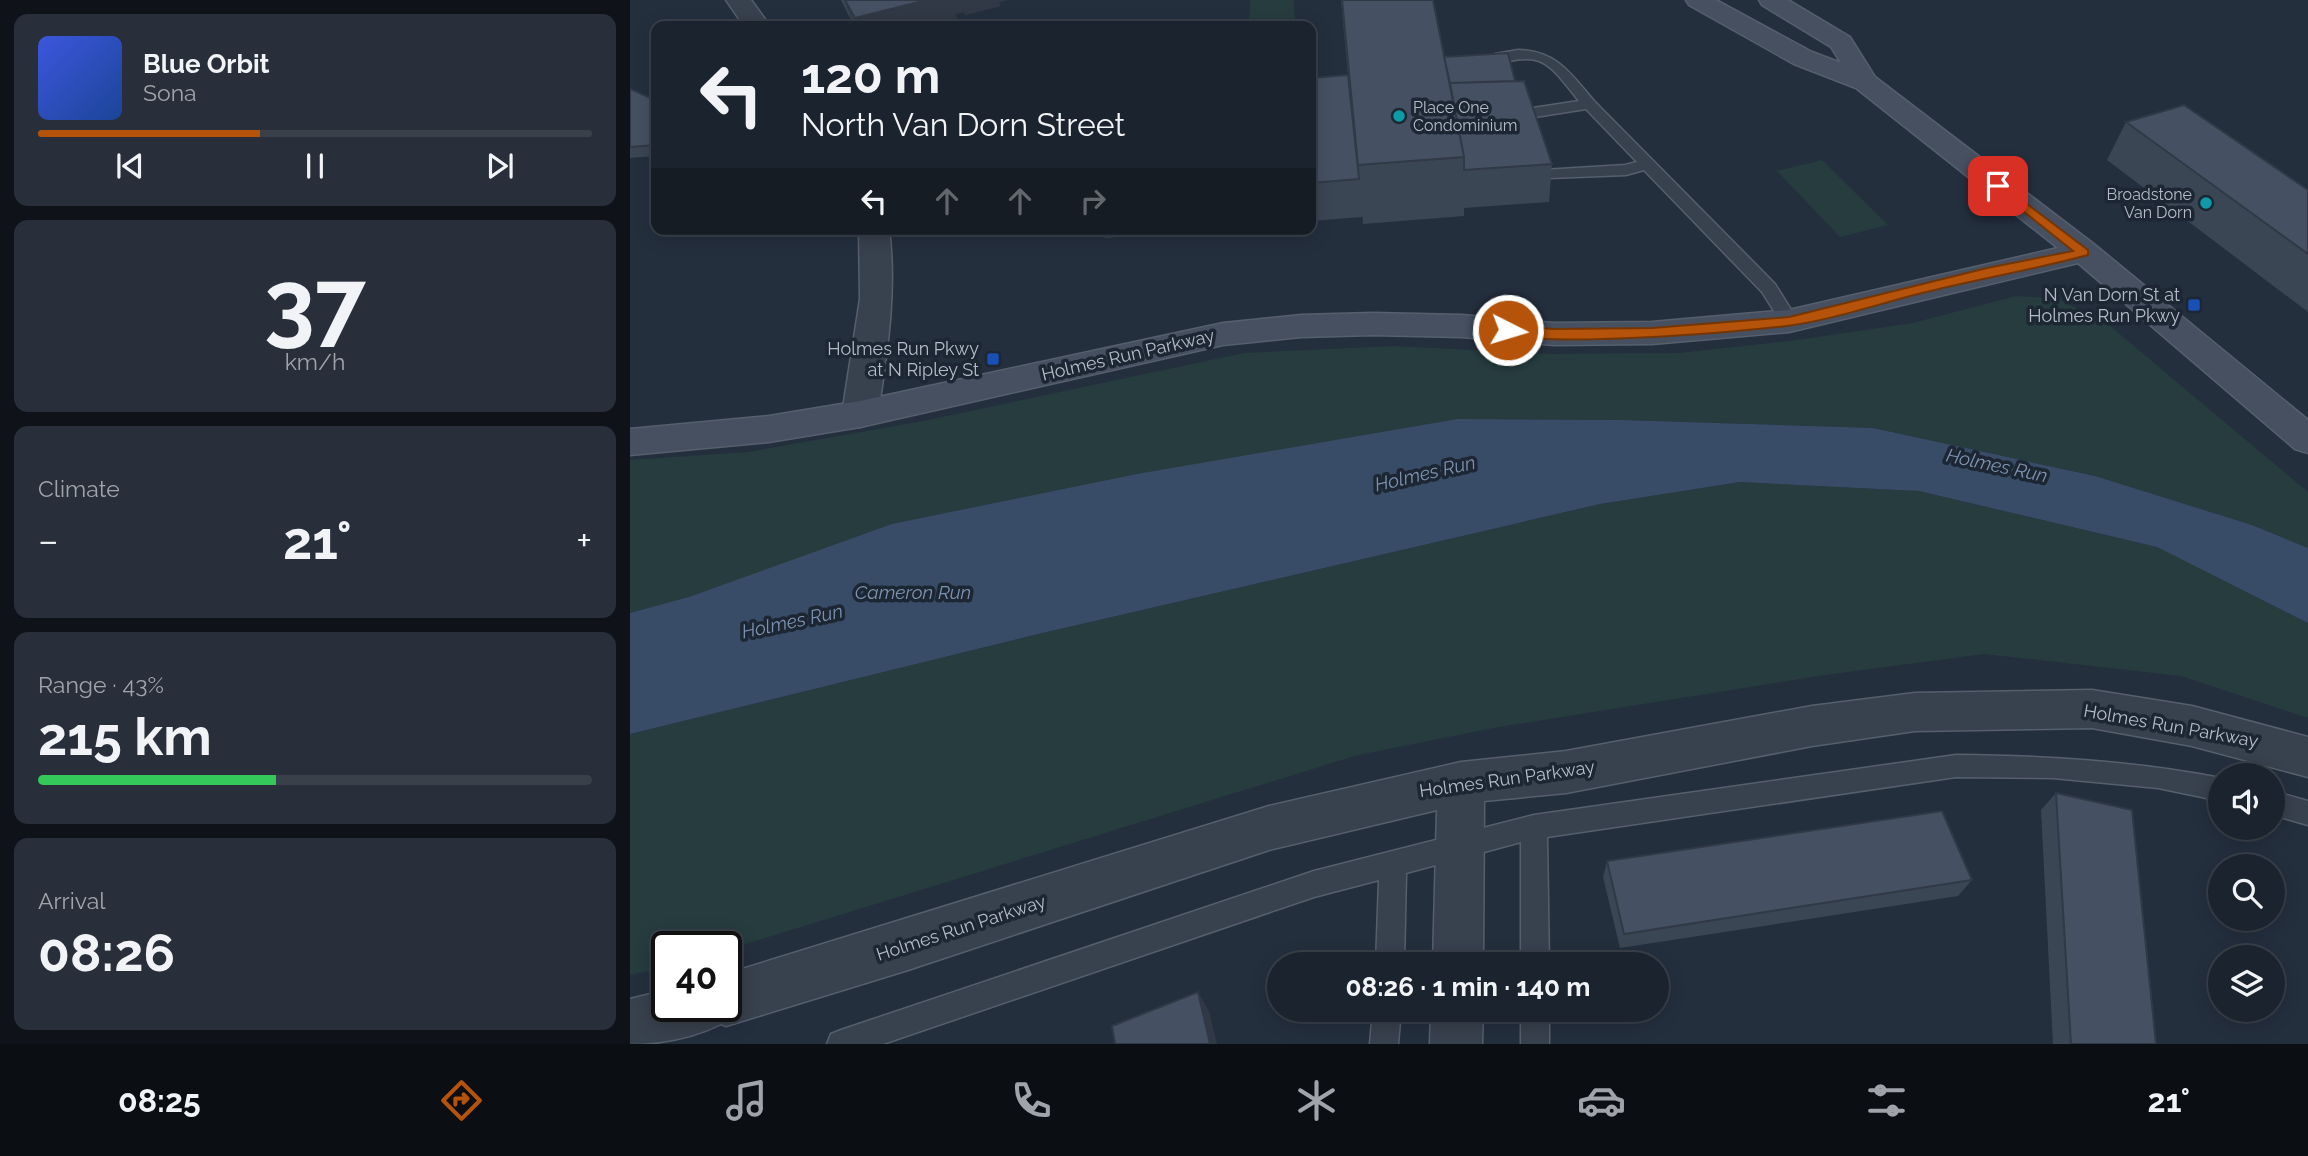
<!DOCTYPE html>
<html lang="en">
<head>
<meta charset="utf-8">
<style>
	:root { --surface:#1b232e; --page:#282f3a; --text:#f1f3f6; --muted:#a0a4aa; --line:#39404a; --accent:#b45309 }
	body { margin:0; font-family:Raleway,sans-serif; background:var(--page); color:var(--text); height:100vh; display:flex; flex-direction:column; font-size:26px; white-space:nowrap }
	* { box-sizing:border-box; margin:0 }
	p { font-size:23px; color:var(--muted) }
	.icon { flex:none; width:38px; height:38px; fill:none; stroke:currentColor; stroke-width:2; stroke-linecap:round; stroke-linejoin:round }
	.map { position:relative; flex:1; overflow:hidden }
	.details { display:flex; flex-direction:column; gap:14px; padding:14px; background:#0f1319; width:630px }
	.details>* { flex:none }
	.top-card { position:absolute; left:21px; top:21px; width:665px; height:214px; border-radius:14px; box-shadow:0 4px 18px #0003,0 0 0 2px var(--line); background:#1b232e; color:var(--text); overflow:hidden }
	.tools { position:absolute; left:1578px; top:763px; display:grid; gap:14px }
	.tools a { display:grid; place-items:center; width:77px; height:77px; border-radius:50%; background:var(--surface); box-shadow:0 4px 18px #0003,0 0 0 2px var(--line); font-size:35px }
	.speed { position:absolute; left:21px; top:931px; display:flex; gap:14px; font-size:35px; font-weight:700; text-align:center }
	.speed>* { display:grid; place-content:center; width:91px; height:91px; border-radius:50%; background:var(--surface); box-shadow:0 4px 18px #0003,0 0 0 2px var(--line); line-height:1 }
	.speed .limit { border:4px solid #111; border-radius:10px; background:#fff; color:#111 }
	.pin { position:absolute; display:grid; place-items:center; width:60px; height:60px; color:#fff; margin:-30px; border-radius:14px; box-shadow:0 4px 10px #0006 }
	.me { position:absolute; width:77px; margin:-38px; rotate:95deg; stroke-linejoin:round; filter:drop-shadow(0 0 5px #0008) }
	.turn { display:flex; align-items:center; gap:24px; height:147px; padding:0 35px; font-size:32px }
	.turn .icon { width:91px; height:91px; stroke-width:2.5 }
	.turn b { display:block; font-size:49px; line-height:60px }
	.lanes { display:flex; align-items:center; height:66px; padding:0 35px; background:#0003; justify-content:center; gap:35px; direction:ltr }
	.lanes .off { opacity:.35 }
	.big { font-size:52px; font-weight:700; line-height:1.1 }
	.details .tile { flex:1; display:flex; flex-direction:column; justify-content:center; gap:10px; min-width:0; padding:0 24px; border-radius:14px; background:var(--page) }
	.details .dial { align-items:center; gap:0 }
	.dial b { font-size:91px; line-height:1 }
	.song { display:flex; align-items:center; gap:21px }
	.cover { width:84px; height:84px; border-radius:10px; background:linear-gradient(135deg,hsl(230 70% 55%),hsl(220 70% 35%)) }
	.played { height:7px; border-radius:4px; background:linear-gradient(90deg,var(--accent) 40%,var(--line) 40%) }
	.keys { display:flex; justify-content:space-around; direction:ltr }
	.heat { display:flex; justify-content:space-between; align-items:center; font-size:38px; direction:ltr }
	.charge { height:10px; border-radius:5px; background:linear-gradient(90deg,#34c759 43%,var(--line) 0) }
	.trip { position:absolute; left:637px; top:952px; width:402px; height:70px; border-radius:35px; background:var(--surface); box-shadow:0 4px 18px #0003,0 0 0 2px var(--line); font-weight:700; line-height:70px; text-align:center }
	.menu { display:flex; height:112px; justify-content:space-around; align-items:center; background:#0b0e12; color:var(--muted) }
	.menu .icon { width:49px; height:49px }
	.menu .active { color:var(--accent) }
	.menu b { font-size:32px; color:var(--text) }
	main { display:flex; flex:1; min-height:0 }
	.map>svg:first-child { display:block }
</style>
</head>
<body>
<main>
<section class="details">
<div class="tile">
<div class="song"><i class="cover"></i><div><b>Blue Orbit</b><p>Sona</p></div></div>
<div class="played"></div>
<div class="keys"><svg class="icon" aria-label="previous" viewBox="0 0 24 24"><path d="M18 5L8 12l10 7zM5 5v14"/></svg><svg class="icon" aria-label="pause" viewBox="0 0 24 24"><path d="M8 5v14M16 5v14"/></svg><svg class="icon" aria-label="next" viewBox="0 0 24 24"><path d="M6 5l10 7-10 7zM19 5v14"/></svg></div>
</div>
<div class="tile dial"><b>37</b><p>km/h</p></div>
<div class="tile"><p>Climate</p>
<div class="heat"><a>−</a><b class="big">21°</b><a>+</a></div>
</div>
<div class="tile"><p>Range · 43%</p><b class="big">215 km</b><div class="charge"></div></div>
<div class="tile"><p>Arrival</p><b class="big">08:26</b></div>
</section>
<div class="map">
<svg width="1678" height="1044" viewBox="0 0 1678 1044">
	<rect width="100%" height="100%" fill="#242f3e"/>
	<!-- green -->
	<path fill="#263c3f" d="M620,0H664L665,26H619Z
		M1192,160L1258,225L1210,237L1147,171Z
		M1386,296L1429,299L1480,326L1678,492V548L1622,525L1465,476L1243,428L992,420L828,419L62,596L0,613V460L118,452L293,421L614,353L764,346L922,354L1049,353L1160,341L1283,323Z
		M1110,482L1289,491L1527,547L1678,623V718L1551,676L1354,654L1195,675L863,728L728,755L96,950V947H37V967L0,975V734L404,635L970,504Z"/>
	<!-- water -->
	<path fill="#394c67" d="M828,419L992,420L1243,428L1465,476L1622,525L1678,548V623L1527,547L1289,491L1110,482L970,504L404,635L0,734V613L62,596L262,524L507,474Z"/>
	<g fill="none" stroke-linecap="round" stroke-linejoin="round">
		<!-- lane casing -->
		<g stroke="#565f6c" stroke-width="3">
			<path id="lane" d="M888,50C927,51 941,74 964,101L1145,284L1168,321L1165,325H1153L1132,292L1014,170L996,175L891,179L889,176L891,173L897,171L995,165L1007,162L956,109L905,117L878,126L873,124L870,121L873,118L903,108L949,101C913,55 911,52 854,67L847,63L865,54Z
				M1326,755C1416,756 1503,761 1591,778V801L1528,788L1423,778L1326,777L917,837L919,964H891V842L776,873L774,964H746L749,880L684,897L253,1044H197L201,1034L211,1030L684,871L904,815Z
				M1643,791L1678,801V825L1643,815Z
				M743,1010H771L768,1044H740Z
				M891,1010H919V1044H891Z"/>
		</g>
		<!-- street casing -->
		<g stroke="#565f6c" stroke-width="3">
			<path id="street" d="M96,0H121L140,26H114Z
				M229,229H259C267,292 257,352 248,414L243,423L230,427L217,423L212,414L230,299Z
				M1462,690L1562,706L1678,737V777L1562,746L1462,728L1285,731L1182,746L936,793L854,801L853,964H803L807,810L639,850L278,970L96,1026L91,1024C63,1038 31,1044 0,1044V999L37,990V1006H96V974L639,806L831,762L936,751L1182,706L1285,693Z
				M801,1010H853L852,1044H800Z"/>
		</g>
		<!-- secondary casing -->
		<g stroke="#565f6c" stroke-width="3">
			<path id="secondary" d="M1056,0H1086L1182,52L1211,63L1201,47L1132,5L1129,0H1158L1220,37L1245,77L1465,245L1678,420V453L1665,449L1448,263L1159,332L1022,344L924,345L832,337L743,335L671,337L593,345L230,427L139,442L0,455V429L139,416L230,401L593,323L671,315L743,313L832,315L924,323L1022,322L1159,310L1428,248L1226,88L1164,64L1059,5Z"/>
		</g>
		<!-- lane -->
		<use href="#lane" fill="#38414e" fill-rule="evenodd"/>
		<!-- street -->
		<use href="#street" fill="#38414e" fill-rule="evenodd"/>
		<!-- secondary -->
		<use href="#secondary" fill="#465061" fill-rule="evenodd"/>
	</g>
	<!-- wall -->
	<path fill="#3b4654" d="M211,0H378L369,2L370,6L335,15L334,12L325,14L330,25L327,26H224Z
		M711,0H803L814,57L885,81L922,164L919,202L834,208V216L733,224L732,213V217L681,221V78L718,75Z
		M0,89L26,102V156L0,158Z
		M1496,122L1678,190V312L1477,160Z
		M472,229H581L475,238Z
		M1426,793L1526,1044H1423L1411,810Z
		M977,861L1342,880L1328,896L990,948L973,877Z"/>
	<!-- shaded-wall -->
	<path fill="#303945" d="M214,0H330L334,12L325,14L330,25L327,26H229L215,0L226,26H225Z
		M330,0H378L369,2L370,6L335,15Z
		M568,992L579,1011L587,1044H580Z"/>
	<!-- building -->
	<path fill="#455162" stroke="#303945" stroke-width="2" d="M215,0H297L225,18Z
		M712,0H803L834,157L728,165Z
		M878,53L885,81L820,83L814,57Z
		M718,75L729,179L681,183V78Z
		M894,81L922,164L834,170V157L820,83Z
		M0,89L25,100L26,102V145L0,147Z
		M1554,105L1678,190V254L1496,122Z
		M1426,793L1502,810L1526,1044H1441Z
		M1312,811L1342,880L994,934L977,861Z
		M568,992L580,1044H485L482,1026Z"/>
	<!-- route -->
	<path fill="#b45309" stroke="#753606" stroke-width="2" d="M1368,182L1458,250V255C1403,270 1347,279 1292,293C1248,304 1202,320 1157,326C1118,331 890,351 871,330L878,325L924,329L1022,328L1159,317L1357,268L1443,251L1364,188L1362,186Z"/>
	<!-- markers -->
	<g fill="#0f9aa8" stroke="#1d2633" stroke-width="2.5">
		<circle cx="769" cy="116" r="7"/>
		<circle cx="1576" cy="203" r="7"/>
	</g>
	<g fill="#1a4fb4" stroke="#1d2633" stroke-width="2.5">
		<rect x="1557" y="298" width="14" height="14" rx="3.5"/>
		<rect x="356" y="352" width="14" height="14" rx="3.5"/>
	</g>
	<g text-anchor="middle" stroke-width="7" stroke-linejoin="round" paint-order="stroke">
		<!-- far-poi labels -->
		<g font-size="16" fill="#b4bcc9" stroke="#1d2633" text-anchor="start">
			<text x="783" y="113">Place One<tspan x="783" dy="18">Condominium</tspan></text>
			<text x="1562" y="200" text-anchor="end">Broadstone<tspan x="1562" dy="18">Van Dorn</tspan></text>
		</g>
		<!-- poi labels -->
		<g font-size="18" fill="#b4bcc9" stroke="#1d2633" text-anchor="end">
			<text x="1550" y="301">N Van Dorn St at<tspan x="1550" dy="21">Holmes Run Pkwy</tspan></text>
			<text x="349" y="355">Holmes Run Pkwy<tspan x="349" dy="21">at N Ripley St</tspan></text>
		</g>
		<!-- street labels -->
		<g font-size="18" fill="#b4bcc9" stroke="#1d2633">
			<text transform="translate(498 355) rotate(-13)" y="6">Holmes Run Parkway</text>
			<text transform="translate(1541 726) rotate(10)" y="6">Holmes Run Parkway</text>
			<text transform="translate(877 779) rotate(-8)" y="6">Holmes Run Parkway</text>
			<text transform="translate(331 928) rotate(-18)" y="6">Holmes Run Parkway</text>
		</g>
		<!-- water labels -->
		<g font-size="19" font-style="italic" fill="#7c92b1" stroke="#1d2633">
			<text transform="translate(1367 465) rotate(12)" y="7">Holmes Run</text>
			<text transform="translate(795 473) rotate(-13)" y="7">Holmes Run</text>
			<text x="283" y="599">Cameron Run</text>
			<text transform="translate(162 621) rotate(-12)" y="7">Holmes Run</text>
		</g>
	</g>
</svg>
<div class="tools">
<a><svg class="icon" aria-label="sound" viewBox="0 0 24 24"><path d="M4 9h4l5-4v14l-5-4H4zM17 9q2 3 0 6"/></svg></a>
<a><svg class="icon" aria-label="search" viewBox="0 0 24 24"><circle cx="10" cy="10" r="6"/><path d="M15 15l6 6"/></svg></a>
<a><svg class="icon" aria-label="layers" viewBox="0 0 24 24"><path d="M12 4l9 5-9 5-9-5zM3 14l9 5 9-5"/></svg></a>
</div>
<div class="speed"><div class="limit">40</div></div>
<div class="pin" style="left:1368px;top:186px;background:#d93025"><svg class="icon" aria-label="arrive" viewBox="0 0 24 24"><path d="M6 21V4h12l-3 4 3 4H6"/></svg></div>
<svg class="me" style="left:878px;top:330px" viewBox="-20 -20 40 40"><circle r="17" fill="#b45309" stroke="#fff" stroke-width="3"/><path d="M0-11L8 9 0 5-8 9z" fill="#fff"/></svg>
<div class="trip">08:26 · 1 min · 140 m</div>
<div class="top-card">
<div class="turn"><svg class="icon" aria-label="left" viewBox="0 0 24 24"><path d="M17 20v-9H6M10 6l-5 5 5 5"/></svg><div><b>120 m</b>North Van Dorn Street</div></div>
<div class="lanes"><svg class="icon" aria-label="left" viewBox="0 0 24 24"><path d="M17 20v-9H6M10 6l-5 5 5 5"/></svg><svg class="icon off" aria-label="ahead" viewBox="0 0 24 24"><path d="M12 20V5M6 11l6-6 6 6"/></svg><svg class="icon off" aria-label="ahead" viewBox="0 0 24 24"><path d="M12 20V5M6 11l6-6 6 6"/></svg><svg class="icon off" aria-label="right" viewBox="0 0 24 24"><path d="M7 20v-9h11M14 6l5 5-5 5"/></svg></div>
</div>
</div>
</main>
<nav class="menu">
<b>08:25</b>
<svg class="icon active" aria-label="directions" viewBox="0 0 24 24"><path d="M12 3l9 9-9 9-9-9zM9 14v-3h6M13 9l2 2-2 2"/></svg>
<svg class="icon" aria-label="music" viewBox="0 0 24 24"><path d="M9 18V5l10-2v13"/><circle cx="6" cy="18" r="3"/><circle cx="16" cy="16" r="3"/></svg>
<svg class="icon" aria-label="phone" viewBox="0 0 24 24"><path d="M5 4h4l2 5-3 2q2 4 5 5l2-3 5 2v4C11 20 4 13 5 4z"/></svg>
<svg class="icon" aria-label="climate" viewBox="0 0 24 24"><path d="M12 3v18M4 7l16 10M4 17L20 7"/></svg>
<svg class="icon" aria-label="car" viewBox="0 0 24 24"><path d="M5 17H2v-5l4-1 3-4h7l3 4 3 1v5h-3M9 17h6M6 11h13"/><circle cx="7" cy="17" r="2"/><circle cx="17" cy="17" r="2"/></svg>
<svg class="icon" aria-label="filters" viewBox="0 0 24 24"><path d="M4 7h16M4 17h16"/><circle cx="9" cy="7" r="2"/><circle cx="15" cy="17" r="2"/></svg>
<b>21°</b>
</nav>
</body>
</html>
